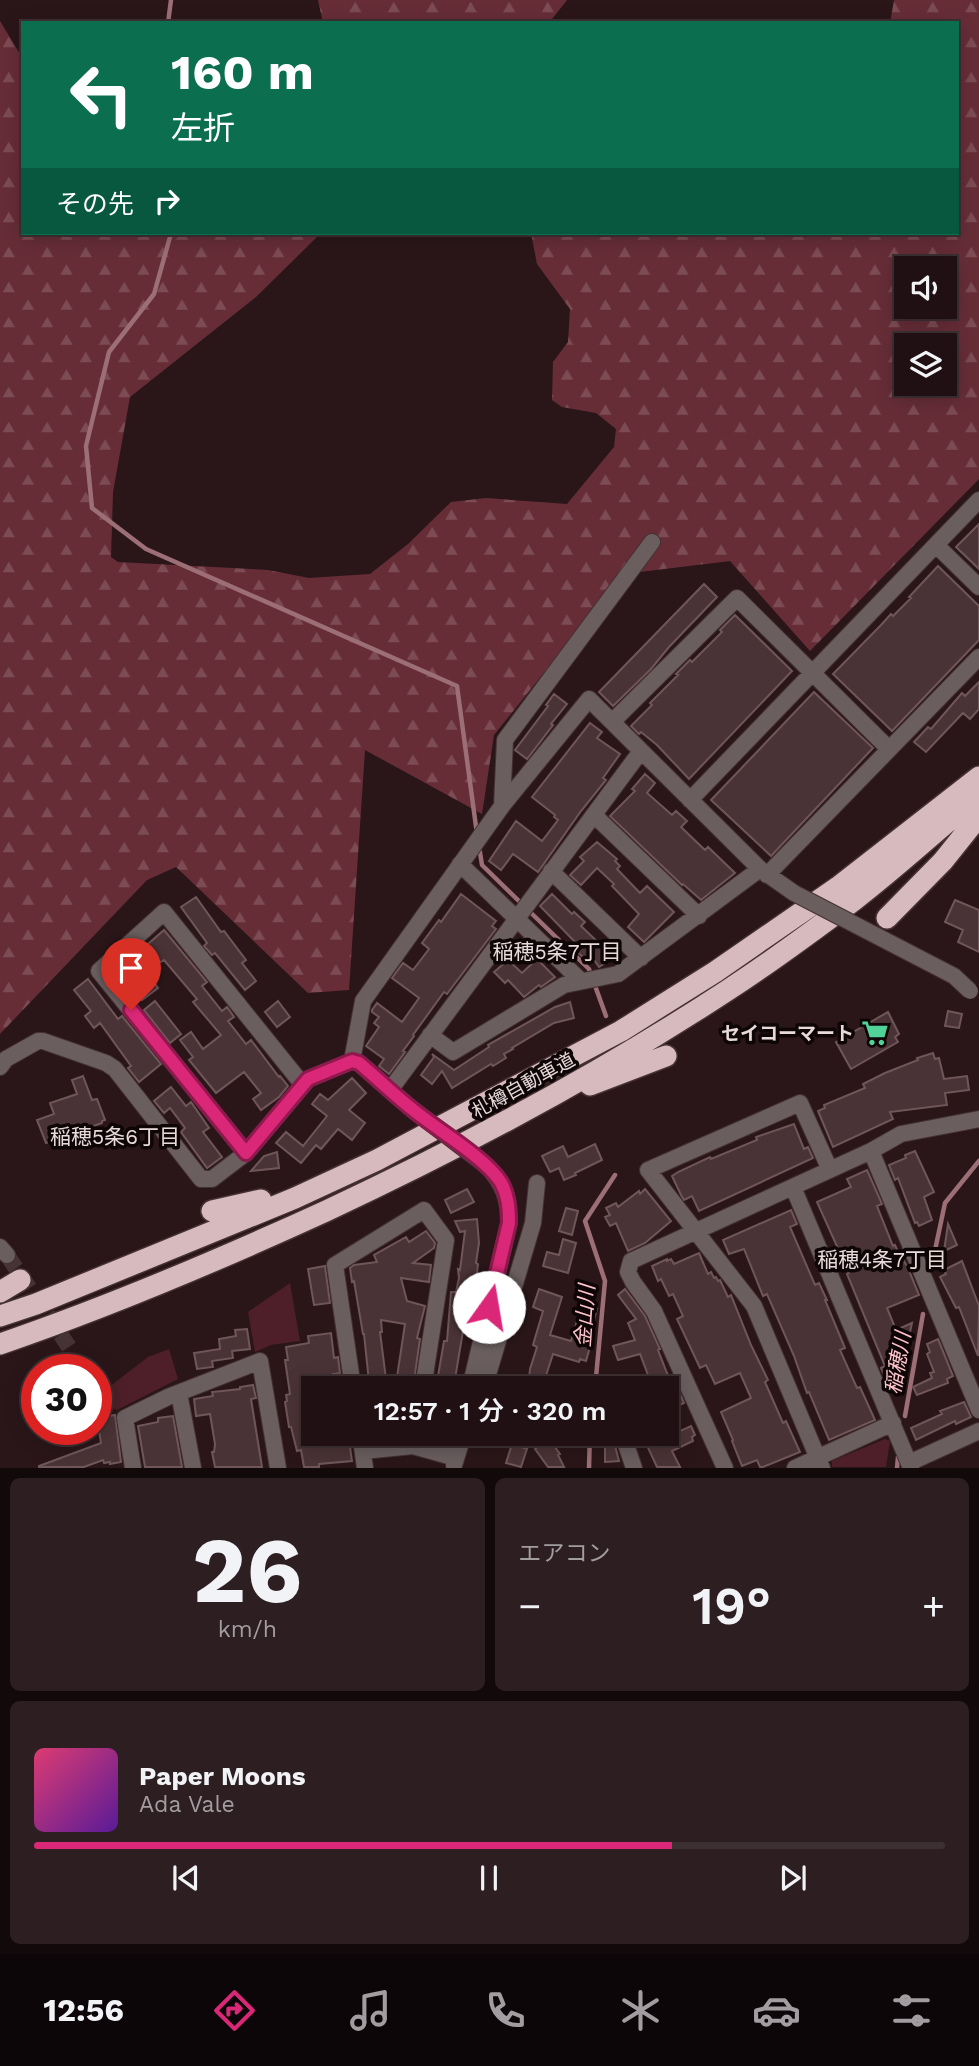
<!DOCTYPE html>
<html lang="ja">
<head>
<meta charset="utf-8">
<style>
	:root { --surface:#201013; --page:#2d1e21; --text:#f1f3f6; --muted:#a29da0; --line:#3d3033; --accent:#db2777 }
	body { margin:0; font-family:"Work Sans","Noto Sans JP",sans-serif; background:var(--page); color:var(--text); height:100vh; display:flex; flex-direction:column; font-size:26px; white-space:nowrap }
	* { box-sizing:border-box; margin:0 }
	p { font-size:23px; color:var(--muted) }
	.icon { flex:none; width:38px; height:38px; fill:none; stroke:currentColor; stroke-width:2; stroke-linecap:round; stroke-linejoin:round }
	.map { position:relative; height:1468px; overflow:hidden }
	.panel { display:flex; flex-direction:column; gap:10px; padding:10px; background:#12090a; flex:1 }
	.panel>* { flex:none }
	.top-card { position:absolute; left:21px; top:21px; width:938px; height:214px; border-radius:0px; box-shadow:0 4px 18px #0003,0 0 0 2px var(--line); background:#0b6e4f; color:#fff; overflow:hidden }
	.controls { position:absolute; left:894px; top:256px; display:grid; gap:14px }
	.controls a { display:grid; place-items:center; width:63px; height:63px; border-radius:0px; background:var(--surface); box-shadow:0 4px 18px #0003,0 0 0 2px var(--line); font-size:35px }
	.speed { position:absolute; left:21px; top:1354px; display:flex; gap:14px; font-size:35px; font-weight:700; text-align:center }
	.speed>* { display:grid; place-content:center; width:91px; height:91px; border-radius:50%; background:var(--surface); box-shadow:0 4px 18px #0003,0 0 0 2px var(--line); line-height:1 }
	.speed .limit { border:10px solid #d22; background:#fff; color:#111 }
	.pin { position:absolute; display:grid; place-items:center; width:60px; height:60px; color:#fff; margin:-72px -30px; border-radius:50% 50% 50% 0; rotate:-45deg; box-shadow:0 0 7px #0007 }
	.pin .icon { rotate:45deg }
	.me { position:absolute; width:77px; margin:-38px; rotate:13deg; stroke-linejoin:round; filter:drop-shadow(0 0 5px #0008) }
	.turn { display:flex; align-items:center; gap:24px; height:147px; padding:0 35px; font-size:32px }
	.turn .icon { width:91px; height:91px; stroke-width:2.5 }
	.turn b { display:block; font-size:49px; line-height:60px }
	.then { display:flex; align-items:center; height:66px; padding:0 35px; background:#0003; gap:14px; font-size:26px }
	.big { font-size:52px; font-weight:600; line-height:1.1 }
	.panel .tile { flex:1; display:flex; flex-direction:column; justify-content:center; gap:10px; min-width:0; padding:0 24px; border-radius:10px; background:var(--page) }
	.panel .dial { align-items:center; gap:0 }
	.dial b { font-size:91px; line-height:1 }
	.song { display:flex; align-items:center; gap:21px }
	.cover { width:84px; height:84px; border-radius:10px; background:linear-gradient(135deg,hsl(340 70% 55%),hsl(270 70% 35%)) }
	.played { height:7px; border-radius:4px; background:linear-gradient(90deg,var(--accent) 70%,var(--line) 70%) }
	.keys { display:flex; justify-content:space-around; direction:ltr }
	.heat { display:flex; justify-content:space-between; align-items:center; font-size:38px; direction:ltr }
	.panel .tiles { flex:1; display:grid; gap:10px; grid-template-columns:1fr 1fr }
	.tile:last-child { grid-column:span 2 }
	.trip { position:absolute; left:301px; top:1376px; width:378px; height:70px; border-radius:0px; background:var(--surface); box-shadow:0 4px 18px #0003,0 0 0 2px var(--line); font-weight:600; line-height:70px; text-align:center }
	.tabs { display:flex; height:112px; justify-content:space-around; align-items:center; background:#0d0608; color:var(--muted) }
	.tabs .icon { width:49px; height:49px }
	.tabs .active { color:var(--accent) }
	.tabs b { font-size:32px; color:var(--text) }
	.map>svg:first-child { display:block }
</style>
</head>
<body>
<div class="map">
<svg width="979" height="1468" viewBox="0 0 979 1468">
	<defs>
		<pattern id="forest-firs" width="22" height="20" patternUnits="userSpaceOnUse" patternTransform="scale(1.75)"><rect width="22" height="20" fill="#662d37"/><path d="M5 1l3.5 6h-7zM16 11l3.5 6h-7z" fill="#7c4b53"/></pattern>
	</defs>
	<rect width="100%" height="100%" fill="#2a1619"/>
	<!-- green -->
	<path fill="#4e1f28" d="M290,1283L300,1341L271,1345L255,1352L248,1312Z
		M169,1349L178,1379L117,1410L96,1402V1397L148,1357Z
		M885,1439L890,1441L886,1467H832V1461Z"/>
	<!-- forest -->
	<path fill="url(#forest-firs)" fill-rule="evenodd" d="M318,0H567L549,23H323Z
		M894,0H979V479L810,651L730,561L623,574L494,735L482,814L365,750L349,990L308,993L176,867L147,880L0,1034V21L23,59V233H321L256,297L130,397L113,492L111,557L118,562L268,570L309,578L370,574L408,544L451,502L486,498L567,504L614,447L616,429L596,413L562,407L552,400L553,362L568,342L570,309L537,264L531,233H957V23H890ZM906,268H945V306H906ZM906,345H945V383H906Z"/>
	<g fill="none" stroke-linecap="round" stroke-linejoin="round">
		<!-- stream -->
		<path stroke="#9c6e75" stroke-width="4.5" d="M168,23L171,0
			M169,233L170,237L154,294L109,352L86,446L92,508L146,549L457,686L477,834
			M479,846L482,865L522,904
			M528,910L589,969L606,1016
			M934,1255L945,1203L979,1161
			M595,1388L605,1281L585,1221L615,1175
			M905,1416L923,1314
			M589,1468L590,1433
			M897,1468L898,1457"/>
	</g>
	<!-- building -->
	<path fill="#4a3336" stroke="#6f5659" stroke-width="2" d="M979,524V569L956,547Z
		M938,566L979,606V640L892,731L833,674L881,625L891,614L893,616L911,598L909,597Z
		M704,584L717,597L669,647L651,669L613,706L599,692Z
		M735,615L792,671L689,779L657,745L641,732L639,734L631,726L652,705L650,703L678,675L676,674L690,660L692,662L722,632L720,630Z
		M979,682V709L970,719L963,713L926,752L914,742L928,727L931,729L962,693L965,696Z
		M814,692L873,748L771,856L711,800Z
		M554,694L567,704L551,724L553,725L527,759L515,750L548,706L546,705Z
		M590,723L602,732L597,738L620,754L603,778L606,780L581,811L538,872L513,854L501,870L489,861L516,821L542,841L558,820L554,817L555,815L532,797Z
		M645,774L655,783L647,793L672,815L676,811L687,821L681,827L705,850L708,847L735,873L701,900L683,884L682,885L610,816L635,791L632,789Z
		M597,842L617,859L615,861L620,866L617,869L640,893L647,886L674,912L644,942L628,927L639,914L612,886L614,884L597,868L581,885L570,875L584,861L580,857Z
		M461,894L496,921L492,926L496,929L447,994L444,992L413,1035L414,1036L403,1051L405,1052L389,1074L379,1066L384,1059L366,1046L379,1027L374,1023L379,1017L372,1012V1010L377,1003L402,1022L419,998L392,978L403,963L413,970L429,949L422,943L439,920L441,922Z
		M552,894L572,914L574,912L585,922L581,926L606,950L610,947L617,956L599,967L590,954L585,959L574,949L578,945L540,906Z
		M196,897L221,932L224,931L246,960L242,963L256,981L245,990L215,953L212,955L204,946L207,943L181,907Z
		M955,900L979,910V952L958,942L963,930L945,922Z
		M164,930L207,982L202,986L222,1011L227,1007L234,1017L228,1021L246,1044L251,1040L279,1077L280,1076L288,1086L279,1097L261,1110L253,1099L261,1093L244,1072L216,1093L189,1060L193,1057L180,1040L191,1032L203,1049L221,1035L193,1002L197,999L164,960L152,967L140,951Z
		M537,959L555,977L541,987L539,985L524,997L508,980L505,983L494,972L508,960L522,973Z
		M151,978L158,988L142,1000L135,990Z
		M88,979L118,1019L122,1016L161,1064L139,1082L128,1068L131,1066L100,1023L94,1028L85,1016L91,1011L74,990Z
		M155,1001L181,1034L170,1043L144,1010Z
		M278,1001L290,1017L277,1027L265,1012Z
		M570,1002L574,1018L554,1023L512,1048L513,1049L504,1054L506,1058L493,1066L491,1064L452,1088L442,1071L432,1084L421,1075L434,1057L432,1054L454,1070L489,1047L488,1045L555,1007Z
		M948,1011L962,1014L959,1028L945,1026Z
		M888,1012L899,1034L895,1037L898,1042L851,1069L836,1042Z
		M933,1053L935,1059L939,1058L944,1079L967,1076L969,1090L945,1093L947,1105L890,1112L893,1119L833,1147L818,1111L825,1108L824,1105L865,1088L863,1084L885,1073L918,1060L917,1058Z
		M83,1076L92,1100L97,1099L105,1120L102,1121V1123L46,1143L37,1120L54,1114L50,1103L77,1094L72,1080Z
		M352,1078L366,1093L349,1110L365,1123L352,1140L338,1129L321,1149L316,1145L301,1163L276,1143L286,1132L303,1146L327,1116L312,1104L320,1094L328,1100Z
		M171,1087L186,1106L191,1102L209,1128L203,1132L222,1157L207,1168L181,1132L185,1128L170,1108L164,1113L154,1101Z
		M794,1124L804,1149L808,1147L813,1158L699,1211L692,1196L684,1200L681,1195L672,1176L678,1172L710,1157L711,1159L757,1140L756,1137Z
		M595,1144L602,1160L575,1173L576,1175L564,1180L559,1168L550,1172L542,1156L563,1146L568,1157Z
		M915,1151L934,1192L924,1197L932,1220L919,1226L917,1222L915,1223L898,1178L895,1180L889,1165L906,1158L905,1155Z
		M277,1152L279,1168L251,1171L264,1156Z
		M867,1170L882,1204L877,1206L893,1246L895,1245L902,1262L904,1261L908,1268L919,1295L887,1308L896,1330L912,1323L909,1337L901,1341L904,1349L897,1352L903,1366L899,1379L901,1382L890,1387L881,1368L885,1366L847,1274L849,1273L817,1202L851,1187L847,1179Z
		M467,1189L474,1202L451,1213L445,1200Z
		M645,1189L671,1221L645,1243L628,1251L616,1223L610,1226L605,1217L610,1215L606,1208L616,1203L618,1207L639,1191L640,1194Z
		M566,1208L578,1211L572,1235L559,1231Z
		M791,1210L797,1224L790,1227L815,1285L819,1283L827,1300H825L845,1348L840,1350L857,1388L860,1387L875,1420L829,1440L809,1392L807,1393L794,1356L767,1294L763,1296L744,1249L729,1254L723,1240Z
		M477,1219L479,1243L476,1263L478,1264L476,1282H473L468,1323H466L463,1331L454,1385L437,1382L444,1341H447L451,1292H456L459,1278L458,1269L460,1270L465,1231L460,1232L455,1221Z
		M948,1224L957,1245L944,1251Z
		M426,1231L435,1243L434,1248L413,1263L431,1265L429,1282L401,1278L407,1301L425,1306L417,1338L420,1339L413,1388H400L402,1376L397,1377L405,1324L381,1320L382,1332H380L386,1379L369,1382L364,1334H363L354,1281L352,1282L350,1268L354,1265L377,1262L374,1255L406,1237L409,1242Z
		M563,1239L576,1243L568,1273L543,1266L547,1252L559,1255Z
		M699,1253L708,1274L711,1272L714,1278L716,1277L718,1281L720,1280L728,1297L731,1295L751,1345L768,1380L765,1382L783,1423L786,1421L800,1452L763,1467H760L757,1460L742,1466L732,1441L733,1440L721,1412L751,1398L740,1373L715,1384L706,1365L700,1368L677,1319L683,1316L673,1294L669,1296L661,1279L658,1281L652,1266L667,1259V1261L671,1259L674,1264Z
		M962,1261L979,1306L978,1356L959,1307L956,1308L940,1277L946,1274L944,1270Z
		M325,1266L330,1303L314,1305L308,1269Z
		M539,1289L562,1297L550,1335L571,1341L582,1304L597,1309L587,1346L590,1347L586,1361L580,1359L579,1362L553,1354L542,1388H528L530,1369L537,1347L533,1345L543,1311L533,1307Z
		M625,1289L645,1316L660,1349L658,1350L667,1373L675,1390L678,1389L684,1403L671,1409L667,1401V1388H653L640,1354L618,1360L613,1346L635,1340L628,1323L636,1319L618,1295Z
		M247,1329L250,1349L232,1351L233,1358L212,1361L213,1367L197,1369L194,1353L220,1349L219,1339L236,1336L235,1330Z
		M331,1333L334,1358L338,1357L340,1373L333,1374L335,1388H313V1399L307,1400V1404L313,1433H348L352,1461L319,1464V1467H304L301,1450L297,1451L291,1427H289L285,1402L287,1401L286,1395L290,1394L285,1360H288L286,1347L309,1343L308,1336Z
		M938,1339L953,1376L947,1379L948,1383L917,1395L913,1387L932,1378L930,1373L934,1372L927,1354L930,1352L927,1344Z
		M253,1385L256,1398L251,1399L262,1467H215L212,1452H214L215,1444L210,1414L196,1416L194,1399L213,1396L212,1392L240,1389V1387Z
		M964,1402L971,1417L956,1424L955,1421L916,1440L911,1428L942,1414L940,1411Z
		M109,1415V1416L115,1415L121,1462L110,1464V1462L104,1463L103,1460L84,1467H39V1466L101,1443L97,1417Z
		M173,1416L182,1467H145L138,1426L158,1422V1418Z
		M691,1426L695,1435L692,1437L693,1441L672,1451L680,1467H657L643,1437L647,1433H665L667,1437Z
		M605,1434H612L619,1461L605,1462Z
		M549,1439L560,1454L558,1455L564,1467H548L535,1449Z
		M512,1444L527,1449L521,1467L506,1463Z"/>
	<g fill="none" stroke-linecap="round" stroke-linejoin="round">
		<!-- minor-tunnel -->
		<path stroke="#463336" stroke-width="16" stroke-dasharray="16 8" stroke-linecap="butt" d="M7,1255L69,1347"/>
		<!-- minor casing -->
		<g stroke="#453134" stroke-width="18">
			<path id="minor" d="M936,545L979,587
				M612,722L737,598L889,749
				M690,800L979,500
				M502,806L505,740L652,542
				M594,815L699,916
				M460,864L581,981
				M551,871L641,958
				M767,875L979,657
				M430,1035L453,1052L564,985L618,974L760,869
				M352,1061L363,1001L502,806L589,699L760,869L794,893
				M0,1067L6,1059L38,1041H43L106,1063L115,1069L201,1179H212L246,1153L308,1079L352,1061L359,1063L412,1109
				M390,1090L641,751
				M871,1151L979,1410
				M246,1153L99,971L164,912L303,1085
				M793,1187L911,1468
				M0,1247L7,1255
				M353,1388L335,1265L424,1210L446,1240L423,1388
				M470,1388L509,1223C509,1199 503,1183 487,1166
				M484,1388L533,1223L537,1183
				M179,1393L193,1468
				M360,1433L365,1468
				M622,1433L634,1468
				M363,1451L413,1446L456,1458
				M909,1463L979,1431
				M454,1465L464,1433
				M133,1468L125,1418L168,1397L260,1361L278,1468
				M725,1468L654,1311L633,1282L628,1272L631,1261L871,1151L901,1134L979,1119
				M795,1468L893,1423
				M822,1468L754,1306L648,1170L800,1103L830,1170"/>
		</g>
		<!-- highway casing -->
		<g stroke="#453134" stroke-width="24">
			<path id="highway" d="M887,918L943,861L979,816
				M590,1085L666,1056
				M212,1211L261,1200
				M0,1292L20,1280
				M0,1316L36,1304L295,1198L377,1160L621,1031L715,972L838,887L979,777
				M0,1344C111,1306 219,1260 326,1211C465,1146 600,1074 728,990C771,962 813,931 853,901C896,868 937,830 979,795"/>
		</g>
		<!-- minor -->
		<use href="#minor" stroke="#6a5e5f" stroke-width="16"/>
		<!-- highway -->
		<use href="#highway" stroke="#d7babd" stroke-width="21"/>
		<!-- minor-bridge casing -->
		<g stroke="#453134" stroke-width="18" stroke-linecap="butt">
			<path id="minor-bridge" d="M794,893L954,976L970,991
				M412,1109L487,1166"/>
		</g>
		<!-- minor-bridge -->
		<use href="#minor-bridge" stroke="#6a5e5f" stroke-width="16"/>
	</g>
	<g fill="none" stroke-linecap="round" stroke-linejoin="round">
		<!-- route casing -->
		<g stroke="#8e194d" stroke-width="18">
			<path id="route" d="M131,1010L246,1153L308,1079L352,1061L359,1063C377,1078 394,1095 412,1109C436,1129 484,1157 500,1181C508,1194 509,1208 509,1223L489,1307"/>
		</g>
		<!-- route -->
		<use href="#route" stroke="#db2777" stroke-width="12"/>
	</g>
	<!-- icons -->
	<defs>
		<g id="supermarket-bare" transform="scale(2.1)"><path d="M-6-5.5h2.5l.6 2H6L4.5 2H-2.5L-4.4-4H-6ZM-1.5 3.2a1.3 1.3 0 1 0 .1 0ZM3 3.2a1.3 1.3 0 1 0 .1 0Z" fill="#4fd399" stroke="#0d0506" stroke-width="2.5" paint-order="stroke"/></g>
	</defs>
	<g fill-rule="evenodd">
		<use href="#supermarket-bare" x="875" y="1033"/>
	</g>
	<g text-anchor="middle" stroke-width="7" stroke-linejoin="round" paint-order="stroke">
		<!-- poi labels -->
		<g font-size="19" font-weight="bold" fill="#e8d9da" stroke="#0d0506" text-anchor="end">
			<text x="854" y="1040">セイコーマート</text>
		</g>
		<!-- street labels -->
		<g font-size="19" fill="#e8d9da" stroke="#0d0506">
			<text transform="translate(523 1085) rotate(-29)" y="7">札樽自動車道</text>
		</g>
		<!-- neighbourhood labels -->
		<g font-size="21" fill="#e8d9da" stroke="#0d0506">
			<text x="557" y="959">稲穂5条7丁目</text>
			<text x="115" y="1144">稲穂5条6丁目</text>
			<text x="882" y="1267">稲穂4条7丁目</text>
		</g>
		<!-- water labels -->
		<g font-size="21" font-style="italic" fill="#ffc4cb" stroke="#0d0506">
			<text transform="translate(585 1316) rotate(-86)" y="7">金山川</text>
			<text transform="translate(898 1363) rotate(-80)" y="7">稲穂川</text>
		</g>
	</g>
</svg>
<div class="controls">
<a><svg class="icon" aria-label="sound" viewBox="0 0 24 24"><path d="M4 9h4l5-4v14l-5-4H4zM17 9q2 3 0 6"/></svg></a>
<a><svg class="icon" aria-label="layers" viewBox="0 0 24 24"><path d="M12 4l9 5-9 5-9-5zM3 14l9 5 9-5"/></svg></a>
</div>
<div class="speed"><div class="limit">30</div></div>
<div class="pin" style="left:131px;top:1010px;background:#d93025"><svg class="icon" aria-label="arrive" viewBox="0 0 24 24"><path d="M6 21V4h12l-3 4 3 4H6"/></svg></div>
<svg class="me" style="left:489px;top:1307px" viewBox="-20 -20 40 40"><circle r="19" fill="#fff"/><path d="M0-13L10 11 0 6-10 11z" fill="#db2777"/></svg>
<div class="trip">12:57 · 1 分 · 320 m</div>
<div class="top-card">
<div class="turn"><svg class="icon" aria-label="left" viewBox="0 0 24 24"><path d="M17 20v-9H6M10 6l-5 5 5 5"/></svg><div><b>160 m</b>左折</div></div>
<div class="then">その先<svg class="icon" aria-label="right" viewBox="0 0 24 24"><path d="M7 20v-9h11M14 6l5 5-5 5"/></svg></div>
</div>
</div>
<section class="panel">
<div class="tiles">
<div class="tile dial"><b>26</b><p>km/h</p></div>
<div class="tile"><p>エアコン</p>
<div class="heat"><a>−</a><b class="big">19°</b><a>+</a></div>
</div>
<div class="tile">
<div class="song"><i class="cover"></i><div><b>Paper Moons</b><p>Ada Vale</p></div></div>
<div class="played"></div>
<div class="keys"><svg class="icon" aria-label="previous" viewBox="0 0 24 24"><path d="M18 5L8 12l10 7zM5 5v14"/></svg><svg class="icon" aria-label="pause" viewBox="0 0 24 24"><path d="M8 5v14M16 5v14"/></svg><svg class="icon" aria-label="next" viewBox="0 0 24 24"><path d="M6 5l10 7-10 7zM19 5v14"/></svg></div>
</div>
</div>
</section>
<nav class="tabs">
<b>12:56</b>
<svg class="icon active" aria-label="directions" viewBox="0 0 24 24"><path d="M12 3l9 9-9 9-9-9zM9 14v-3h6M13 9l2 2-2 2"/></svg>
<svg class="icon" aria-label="music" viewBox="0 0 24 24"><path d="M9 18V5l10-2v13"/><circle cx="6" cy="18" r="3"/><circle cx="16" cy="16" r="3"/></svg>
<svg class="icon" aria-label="phone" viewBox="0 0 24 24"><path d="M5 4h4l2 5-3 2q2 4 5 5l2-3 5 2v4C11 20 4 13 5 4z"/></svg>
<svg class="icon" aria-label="climate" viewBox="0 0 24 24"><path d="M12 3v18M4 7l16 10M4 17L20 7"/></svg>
<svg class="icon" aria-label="car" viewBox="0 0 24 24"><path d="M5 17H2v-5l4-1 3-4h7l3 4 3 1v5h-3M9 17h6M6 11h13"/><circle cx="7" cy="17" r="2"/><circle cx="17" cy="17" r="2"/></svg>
<svg class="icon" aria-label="filters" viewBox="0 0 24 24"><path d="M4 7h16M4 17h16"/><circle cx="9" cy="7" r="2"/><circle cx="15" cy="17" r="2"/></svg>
</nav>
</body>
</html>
